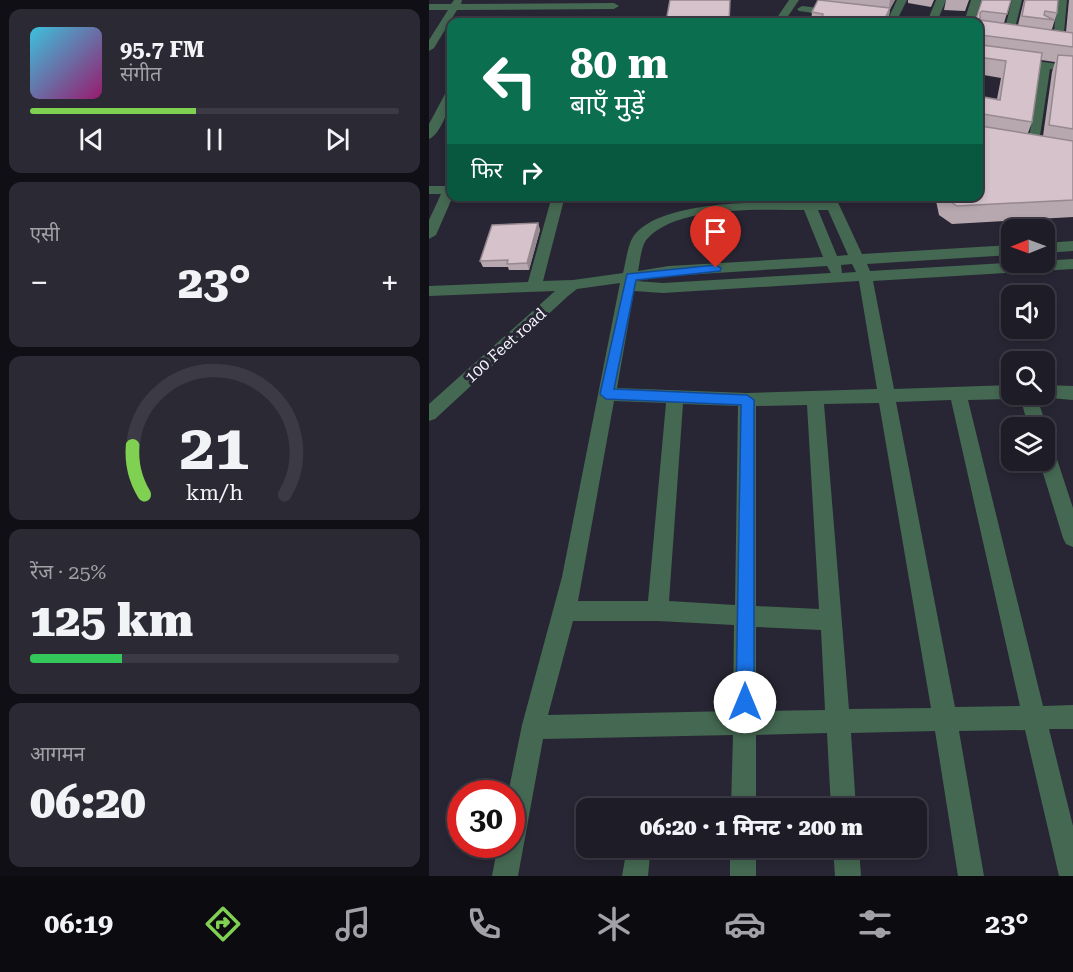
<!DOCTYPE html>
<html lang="hi">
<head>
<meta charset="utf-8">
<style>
	:root { --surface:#1e1c27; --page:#2b2933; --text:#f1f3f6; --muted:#a1a1a7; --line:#3c3a44; --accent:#80d051 }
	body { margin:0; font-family:"Roboto Serif","Noto Sans Devanagari",serif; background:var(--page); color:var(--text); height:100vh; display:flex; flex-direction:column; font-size:22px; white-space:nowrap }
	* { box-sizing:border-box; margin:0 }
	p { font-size:20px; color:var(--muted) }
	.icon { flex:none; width:33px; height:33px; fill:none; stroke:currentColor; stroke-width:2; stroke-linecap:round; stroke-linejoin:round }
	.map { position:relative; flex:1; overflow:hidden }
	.details { display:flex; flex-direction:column; gap:9px; padding:9px; background:#100f15; width:429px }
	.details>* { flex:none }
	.hud { position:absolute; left:18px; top:18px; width:536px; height:183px; border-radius:12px; box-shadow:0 3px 9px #0003,0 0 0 2px var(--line); background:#0b6e4f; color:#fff; overflow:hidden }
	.needle { width:39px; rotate:269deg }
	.buttons { position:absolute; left:572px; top:219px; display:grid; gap:12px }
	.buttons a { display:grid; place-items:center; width:54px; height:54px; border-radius:12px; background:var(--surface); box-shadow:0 3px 9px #0003,0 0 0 2px var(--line); font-size:30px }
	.speed { position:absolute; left:18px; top:780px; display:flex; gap:12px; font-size:30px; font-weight:700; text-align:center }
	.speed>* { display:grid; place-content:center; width:78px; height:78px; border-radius:50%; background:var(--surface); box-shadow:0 3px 9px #0003,0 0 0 2px var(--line); line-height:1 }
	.speed .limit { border:9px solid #d22; background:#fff; color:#111 }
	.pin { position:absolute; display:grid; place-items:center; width:51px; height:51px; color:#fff; margin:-62px -26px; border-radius:50% 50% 50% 0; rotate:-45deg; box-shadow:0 0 6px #0007 }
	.pin .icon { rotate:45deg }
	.me { position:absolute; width:66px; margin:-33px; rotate:0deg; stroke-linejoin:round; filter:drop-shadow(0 0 4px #0008) }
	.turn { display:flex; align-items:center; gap:21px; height:126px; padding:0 24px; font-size:27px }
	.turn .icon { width:78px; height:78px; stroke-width:2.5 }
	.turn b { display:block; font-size:42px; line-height:51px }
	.then { display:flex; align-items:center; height:57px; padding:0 24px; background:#0003; gap:12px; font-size:22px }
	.big { font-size:45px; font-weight:800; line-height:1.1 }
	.details .tile { flex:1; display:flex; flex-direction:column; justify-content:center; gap:9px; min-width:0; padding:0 21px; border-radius:12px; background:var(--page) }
	.details .dial { align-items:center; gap:0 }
	.dial svg { height:156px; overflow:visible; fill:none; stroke:var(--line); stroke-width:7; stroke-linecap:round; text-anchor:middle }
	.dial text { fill:var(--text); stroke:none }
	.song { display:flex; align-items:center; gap:18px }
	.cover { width:72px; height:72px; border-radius:9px; background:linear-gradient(135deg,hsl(190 70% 55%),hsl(320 70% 35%)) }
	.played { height:6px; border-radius:3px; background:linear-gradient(90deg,var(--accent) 45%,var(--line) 45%) }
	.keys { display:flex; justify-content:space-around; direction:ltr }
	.heat { display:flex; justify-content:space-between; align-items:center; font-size:33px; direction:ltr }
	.charge { height:9px; border-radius:4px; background:linear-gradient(90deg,#34c759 25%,var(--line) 0) }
	.trip { position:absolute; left:147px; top:798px; width:351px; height:60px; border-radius:12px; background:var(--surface); box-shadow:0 3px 9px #0003,0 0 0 2px var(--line); font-weight:800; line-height:60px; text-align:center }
	.tabs { display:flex; height:96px; justify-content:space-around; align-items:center; background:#0c0b10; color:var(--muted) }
	.tabs .icon { width:42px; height:42px }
	.tabs .current { color:var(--accent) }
	.tabs b { font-size:27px; color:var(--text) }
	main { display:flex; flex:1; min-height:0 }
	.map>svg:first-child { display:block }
</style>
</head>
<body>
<main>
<section class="details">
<div class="tile">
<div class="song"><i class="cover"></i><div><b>95.7 FM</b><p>संगीत</p></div></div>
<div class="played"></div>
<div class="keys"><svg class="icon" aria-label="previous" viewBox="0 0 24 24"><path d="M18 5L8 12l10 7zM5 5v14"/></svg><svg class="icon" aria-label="pause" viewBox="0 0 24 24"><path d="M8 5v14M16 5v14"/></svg><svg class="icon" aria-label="next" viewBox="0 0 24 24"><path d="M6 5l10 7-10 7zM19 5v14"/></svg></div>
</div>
<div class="tile"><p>एसी</p>
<div class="heat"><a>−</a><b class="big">23°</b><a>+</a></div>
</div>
<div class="tile dial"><svg viewBox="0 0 100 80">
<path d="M14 69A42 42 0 1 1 86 69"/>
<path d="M14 69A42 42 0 0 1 8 44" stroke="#80d051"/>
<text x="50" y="56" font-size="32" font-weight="700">21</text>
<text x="50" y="72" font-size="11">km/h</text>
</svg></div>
<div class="tile"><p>रेंज · 25%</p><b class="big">125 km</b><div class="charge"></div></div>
<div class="tile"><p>आगमन</p><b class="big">06:20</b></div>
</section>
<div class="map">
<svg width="644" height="876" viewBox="0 0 644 876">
	<rect width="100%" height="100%" fill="#282634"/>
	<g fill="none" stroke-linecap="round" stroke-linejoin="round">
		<!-- minor -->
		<path fill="#446851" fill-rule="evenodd" d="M25,0H33L32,4L185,3L190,6L185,9L28,10L5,48L0,51V40L19,10H0V4H22Z
			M360,0H370L355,22H345Z
			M468,0H478L469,18L479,20L481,22H457L432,17L437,14L460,17Z
			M507,0H517L508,22H498Z
			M542,0H552L545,22H535Z
			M583,0H593L584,36L579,39L574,36Z
			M628,0H638L634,43L629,46L624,43Z
			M373,6L407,10L412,13L407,16L370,11L368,9Z
			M549,53L644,66V72L621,69L609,149H601L599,146L610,68L549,59Z
			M22,91C23,103 12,134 0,139V124L16,94Z
			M22,183L24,196L7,235L0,239V220L12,194H0V186H16Z
			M123,196H136L114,281L144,280L194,273C197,262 198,247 204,237C229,200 332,202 372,202L370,196H383L385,202H395L393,196H406L433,254L582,245V255L438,264L441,271L644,259V269L444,281L465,389L582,385V394H589L582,399L539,400L614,706L644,705V729H620L644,826V876H630L596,730L530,731L555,876H529L506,731L422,733L427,808H402L398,733L327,735V808H302L304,735L114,739L89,876H63L69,844H82V794H79L93,725L133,577L191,283L148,289L139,296L6,419L0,421V404L126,291L0,296V286L99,282ZM375,210L394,257L240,266L209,271C211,262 212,246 218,239C249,205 332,210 375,210ZM389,210H399L419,255L408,256ZM423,264L427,272L413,273L412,265ZM398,266L402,273L234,283L207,281L240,276ZM430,281L448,389L318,393L188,388L205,291L234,293ZM522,400L591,706L526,707L467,402ZM185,401L237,403L219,601H149ZM450,403L502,708L420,709L395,404ZM254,404L309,406L306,605L240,601ZM378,405L390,609L327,606V406ZM144,621H229L305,625L304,711L119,715ZM327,627L392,630L396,710L327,711Z
			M644,241V251L615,253V243Z
			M615,385L644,386V400L609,397L608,394H615Z
			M590,394H607L618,428L615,433V428H600Z
			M615,440L621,442L624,447L644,508V547L637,544L634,538L610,460H615Z
			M198,848H218L221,855L219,876H193Z
			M301,848H327V876H301Z
			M404,848H430L432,876H406Z"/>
	</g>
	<!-- wall -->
	<path fill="#b7a7af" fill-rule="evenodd" d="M394,0H466L461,9L459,22H382L383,12Z
		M479,0H505L502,7L479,3Z
		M517,0H540L536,11L515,10Z
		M553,0H582L575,23L589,25L595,0H629L628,13L623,29L621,30L637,32L640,0H644V217L523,224L510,215L506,196H549V96L568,99L572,78L549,74V22ZM612,60L626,62L623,72L614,136L599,133L603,122Z
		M109,223L111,230L100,270H80L79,267H54L51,261Z"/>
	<!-- shaded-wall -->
	<path fill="#95888e" d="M461,0H466L461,9L459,22H454L459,13Z
		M109,223L111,230L100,270L98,263Z"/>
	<!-- building -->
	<path fill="#d5c2cb" stroke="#95888e" stroke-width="1.5" d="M241,0H301L300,22H237Z
		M389,0H390L461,8L454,22H392L394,14L383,12Z
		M553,0H582L578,14L553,11L551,13V20L644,33V47L552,35L553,45L613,53L603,122L554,114L552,117V126L644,141V200L528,206L515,197L549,196V96L571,100L577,61L549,57V22H546Z
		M596,0H629L628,13L616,11L615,15L625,20L593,16Z
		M629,55L644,56V129L620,125Z
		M109,223L98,263L78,264L79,260L51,261L63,225Z"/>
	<!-- route -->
	<path fill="#1a73e8" stroke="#114b97" stroke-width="1.5" d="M287,265L292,268L291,271L207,280L185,389L318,395L325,400V702L322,708L316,710L310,708L307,702L312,405L177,399L171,394L198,274Z"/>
	<g text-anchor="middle" stroke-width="6" stroke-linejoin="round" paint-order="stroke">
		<!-- street labels -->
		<g font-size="16" fill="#f4f4fd" stroke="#282634">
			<text transform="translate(76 345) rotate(-42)" y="6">100 Feet road</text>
		</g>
	</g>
</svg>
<div class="buttons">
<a><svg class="needle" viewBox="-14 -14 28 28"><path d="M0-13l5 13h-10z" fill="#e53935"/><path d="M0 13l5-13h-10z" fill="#a1a1a7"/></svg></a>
<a><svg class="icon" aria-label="sound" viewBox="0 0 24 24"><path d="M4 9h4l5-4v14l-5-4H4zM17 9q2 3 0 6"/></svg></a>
<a><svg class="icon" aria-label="search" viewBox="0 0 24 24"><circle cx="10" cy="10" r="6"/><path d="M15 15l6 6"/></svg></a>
<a><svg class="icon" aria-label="layers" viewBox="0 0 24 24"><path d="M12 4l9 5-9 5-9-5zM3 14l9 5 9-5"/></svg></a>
</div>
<div class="speed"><div class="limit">30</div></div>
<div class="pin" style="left:287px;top:268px;background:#d93025"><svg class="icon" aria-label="arrive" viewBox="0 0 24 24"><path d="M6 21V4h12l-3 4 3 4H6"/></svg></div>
<svg class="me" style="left:316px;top:702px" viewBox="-20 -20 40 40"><circle r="19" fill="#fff"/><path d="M0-13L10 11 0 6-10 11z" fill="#1a73e8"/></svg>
<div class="trip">06:20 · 1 मिनट · 200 m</div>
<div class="hud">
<div class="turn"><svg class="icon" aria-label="left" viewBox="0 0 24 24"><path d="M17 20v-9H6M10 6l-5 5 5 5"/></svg><div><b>80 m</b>बाएँ मुड़ें</div></div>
<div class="then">फिर<svg class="icon" aria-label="right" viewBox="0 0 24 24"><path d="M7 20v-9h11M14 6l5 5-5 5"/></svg></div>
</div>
</div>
</main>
<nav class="tabs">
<b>06:19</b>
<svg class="icon current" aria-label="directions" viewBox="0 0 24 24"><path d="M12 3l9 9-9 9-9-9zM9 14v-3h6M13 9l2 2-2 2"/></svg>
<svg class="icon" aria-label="music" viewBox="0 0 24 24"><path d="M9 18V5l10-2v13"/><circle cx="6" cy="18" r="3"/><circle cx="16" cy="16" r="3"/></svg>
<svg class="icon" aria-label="phone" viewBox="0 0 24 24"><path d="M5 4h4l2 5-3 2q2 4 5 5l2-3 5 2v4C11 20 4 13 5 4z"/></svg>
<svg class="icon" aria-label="climate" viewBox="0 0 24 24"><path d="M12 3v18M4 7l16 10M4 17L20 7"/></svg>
<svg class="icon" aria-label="car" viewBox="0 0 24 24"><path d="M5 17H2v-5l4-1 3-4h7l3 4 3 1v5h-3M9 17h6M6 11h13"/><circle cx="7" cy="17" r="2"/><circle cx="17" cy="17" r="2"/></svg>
<svg class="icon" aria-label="filters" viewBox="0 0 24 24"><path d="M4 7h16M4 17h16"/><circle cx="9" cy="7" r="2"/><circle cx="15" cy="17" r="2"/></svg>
<b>23°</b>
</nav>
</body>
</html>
